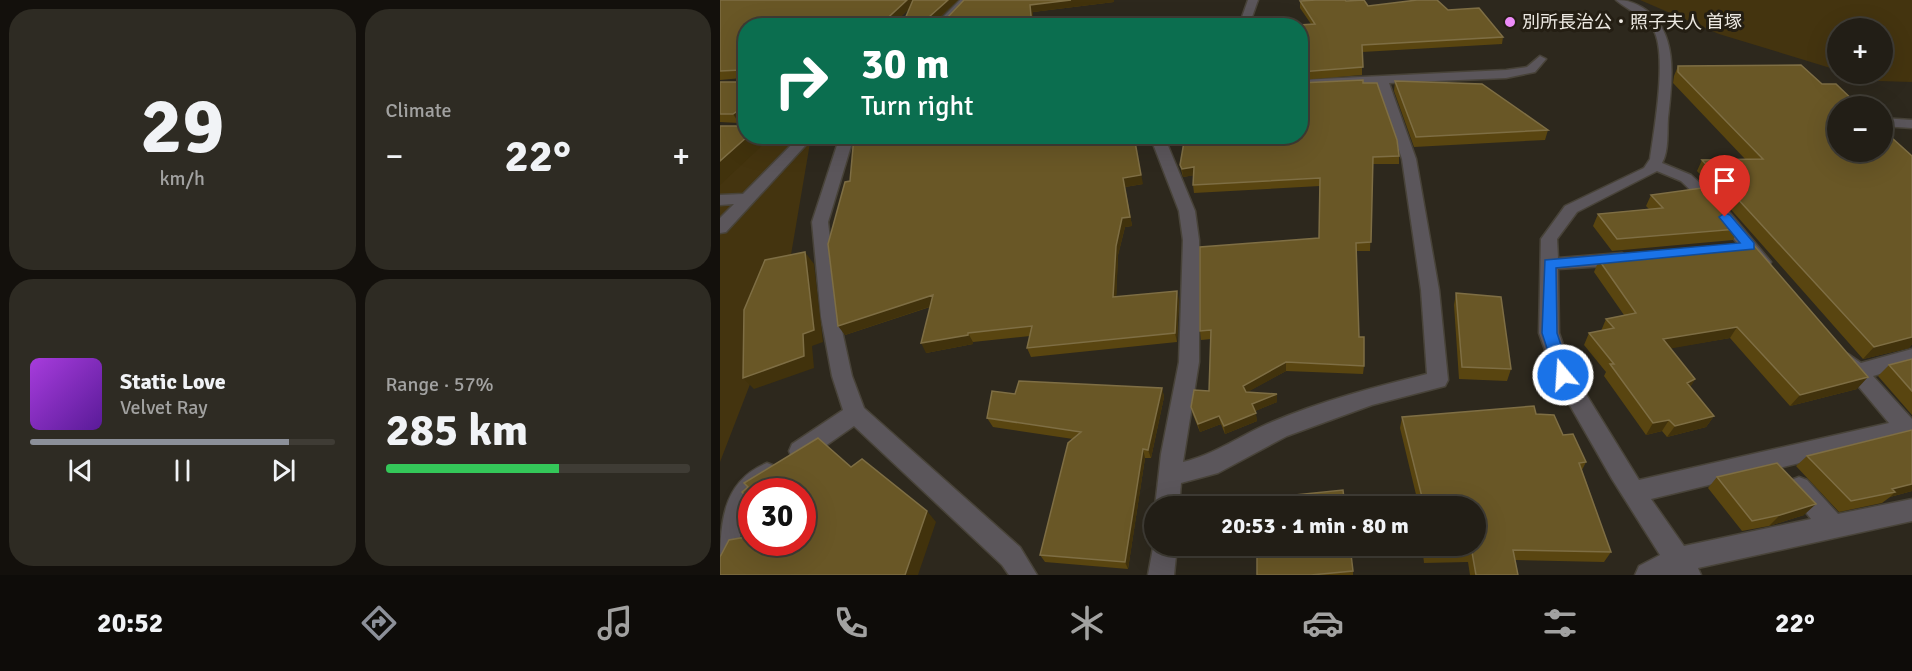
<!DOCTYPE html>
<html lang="en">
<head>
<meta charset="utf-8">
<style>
	:root { --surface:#221e16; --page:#2e2b23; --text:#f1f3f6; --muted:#a2a2a1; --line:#3f3c35; --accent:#8c9099 }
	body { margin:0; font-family:Signika,"Noto Sans JP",sans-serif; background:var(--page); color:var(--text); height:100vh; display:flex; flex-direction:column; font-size:22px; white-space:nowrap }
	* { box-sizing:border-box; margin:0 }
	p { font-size:20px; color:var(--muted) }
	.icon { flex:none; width:33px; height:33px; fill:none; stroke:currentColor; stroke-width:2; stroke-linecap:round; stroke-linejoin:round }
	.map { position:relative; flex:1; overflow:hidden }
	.panel { display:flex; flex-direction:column; gap:9px; padding:9px; background:#13100c; width:720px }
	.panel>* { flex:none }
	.guide { position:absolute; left:18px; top:18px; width:570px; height:126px; border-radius:24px; box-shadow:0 6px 24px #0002,0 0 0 2px var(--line); background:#0b6e4f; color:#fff; overflow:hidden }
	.buttons { position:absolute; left:1107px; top:18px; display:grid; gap:12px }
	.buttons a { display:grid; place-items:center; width:66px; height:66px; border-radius:50%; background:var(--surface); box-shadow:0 6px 24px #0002,0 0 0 2px var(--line); font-size:30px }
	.speed { position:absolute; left:18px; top:478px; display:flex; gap:12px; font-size:30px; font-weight:700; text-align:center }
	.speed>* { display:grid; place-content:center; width:78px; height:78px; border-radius:50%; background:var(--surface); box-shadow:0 6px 24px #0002,0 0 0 2px var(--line); line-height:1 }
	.speed .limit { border:9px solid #d22; background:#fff; color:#111 }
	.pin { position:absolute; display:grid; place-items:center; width:51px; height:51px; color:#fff; margin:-62px -26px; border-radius:50% 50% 50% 0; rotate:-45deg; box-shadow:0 0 6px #0007 }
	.pin .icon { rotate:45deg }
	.me { position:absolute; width:66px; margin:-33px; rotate:342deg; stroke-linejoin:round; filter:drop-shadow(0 0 4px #0008) }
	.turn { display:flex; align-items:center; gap:21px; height:126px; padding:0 24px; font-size:27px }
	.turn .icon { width:78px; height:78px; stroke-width:2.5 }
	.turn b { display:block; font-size:42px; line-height:51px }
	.big { font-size:45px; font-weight:700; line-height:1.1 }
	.panel .tile { flex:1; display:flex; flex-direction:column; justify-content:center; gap:9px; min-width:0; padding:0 21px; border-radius:24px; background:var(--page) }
	.panel .dial { align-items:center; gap:0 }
	.dial b { font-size:78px; line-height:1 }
	.song { display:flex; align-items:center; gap:18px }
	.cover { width:72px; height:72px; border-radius:9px; background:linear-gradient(135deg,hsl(280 70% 55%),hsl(270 70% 35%)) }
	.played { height:6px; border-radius:3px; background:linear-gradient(90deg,var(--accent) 85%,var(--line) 85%) }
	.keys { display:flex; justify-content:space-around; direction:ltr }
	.heat { display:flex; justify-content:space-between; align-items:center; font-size:33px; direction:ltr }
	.charge { height:9px; border-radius:4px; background:linear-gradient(90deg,#34c759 57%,var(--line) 0) }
	.panel .tiles { flex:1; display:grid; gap:9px; grid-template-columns:repeat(2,1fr) }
	.trip { position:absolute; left:424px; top:496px; width:342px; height:60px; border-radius:30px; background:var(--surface); box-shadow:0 6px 24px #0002,0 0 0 2px var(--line); font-weight:700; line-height:60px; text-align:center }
	.tabs { display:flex; height:96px; justify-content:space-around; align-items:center; background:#0e0c09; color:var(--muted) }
	.tabs .icon { width:42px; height:42px }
	.tabs .on { color:var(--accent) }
	.tabs b { font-size:27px; color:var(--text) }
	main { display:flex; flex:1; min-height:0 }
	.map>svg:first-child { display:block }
</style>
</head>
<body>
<main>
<section class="panel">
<div class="tiles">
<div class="tile dial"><b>29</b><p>km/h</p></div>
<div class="tile"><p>Climate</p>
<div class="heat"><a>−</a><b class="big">22°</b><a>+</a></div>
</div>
<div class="tile">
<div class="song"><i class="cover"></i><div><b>Static Love</b><p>Velvet Ray</p></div></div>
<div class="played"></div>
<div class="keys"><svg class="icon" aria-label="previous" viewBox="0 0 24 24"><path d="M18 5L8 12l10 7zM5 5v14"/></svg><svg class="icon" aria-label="pause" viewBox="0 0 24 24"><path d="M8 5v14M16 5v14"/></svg><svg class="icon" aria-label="next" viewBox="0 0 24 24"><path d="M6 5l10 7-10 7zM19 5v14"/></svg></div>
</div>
<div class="tile"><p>Range · 57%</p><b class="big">285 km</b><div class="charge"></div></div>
</div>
</section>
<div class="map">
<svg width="1192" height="575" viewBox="0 0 1192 575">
	<rect width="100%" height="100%" fill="#2d281d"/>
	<!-- green -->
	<path fill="#44340f" d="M920,0H1192V82L1159,81L1131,74H1162V28H1118L1117,70L999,34Z
		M0,133L26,136L91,137L64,296L0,462Z"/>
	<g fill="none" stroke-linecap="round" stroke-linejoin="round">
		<!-- service casing -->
		<g stroke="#484339" stroke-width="3">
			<path id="service" d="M80,136H94L6,232L0,233V218L14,204L0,205V195L23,194Z"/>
		</g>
		<!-- minor casing -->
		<g stroke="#484339" stroke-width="3">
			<path id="minor" d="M240,0H251L226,26H214Z
				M528,0H538L532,17L536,26H526L522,17Z
				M896,0C908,0 916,3 926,10C959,34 952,81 948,118C947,131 949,151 942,163L971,175L999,200L1051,262L1048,266H1036L987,206L961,181L937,171L857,212L837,239L838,258L902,253L911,259L902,265L838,269L839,333L853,373L919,480L1169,423L1118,362L1121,356L1128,354L1141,363L1192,349V365L1153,376L1192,419V444L1182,438L931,499L964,546L1091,519L1067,488L1071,480L1079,477L1087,480L1118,514L1192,499V521L978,568L981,575H915L919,566L940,555L892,479L836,381L819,333L821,239L845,206L924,168L930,159C934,130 948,53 933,29C924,15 907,10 896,0Z
				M820,56L826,59L815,72L786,78L669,83L696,159L719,290L728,380L725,386L652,405L567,436L498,473L461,483L459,507H435L441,454L459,362L463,240L459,211L430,136H444L475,211L479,240V362L463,462C496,454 521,435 552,422C601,401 655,387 707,374L701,290L682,159L657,84L580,88V80L786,70L807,67Z
				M1162,118L1192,120V128L1162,126Z
				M120,136H134L108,222L119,317L132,376L144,408L300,547L317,575H289L282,565L134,426L88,458L80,461L72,458L69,451L72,444L123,410L112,376L101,317L92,222Z
				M47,463L55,466L59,473C54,483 43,492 32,492L13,563L9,572L0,575C0,527 0,482 47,463Z
				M435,537V546H457L454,575H428Z"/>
		</g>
		<!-- service -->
		<use href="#service" fill="#5b565b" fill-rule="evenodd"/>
		<!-- minor -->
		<use href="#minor" fill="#5b565b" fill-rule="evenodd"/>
	</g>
	<!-- wall -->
	<path fill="#594510" d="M0,0H238L217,20H225L244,0H394V2L313,12V26H182L190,8L171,26H26V117L19,123L0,122V82H22V78L0,80Z
		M580,1H626L648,6L728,10L783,37L782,44L642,52V75L580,80V26L591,24L580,8Z
		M958,66L1102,84L1192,156V344L1189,348L1143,359L977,171L982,160L1025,159L953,83L954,76Z
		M675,81L828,130L825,140L694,147L674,91Z
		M643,83L679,156V164H653L650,251H636L639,337L644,366L643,374L566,371L527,392L557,402L535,411L537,421L505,434L501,424L480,432L473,415L471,407L489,391L491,339L481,340L480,331L599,238L600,186L474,193L473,185L474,175L463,177L460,165L580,136Z
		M130,181L423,184L405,187L412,226L405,227L398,255L396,297L459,300L457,342L311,357L307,348L310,336L253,342V344L206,353L210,307L125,335Z
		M931,195L1019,229L1013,240L892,251L873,226L878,214L929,209L926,206Z
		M908,254L1137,389L1070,406L1010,338L950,348L975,379L970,387L994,416L986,427L947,437L942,431L926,435L884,376L886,372L864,345L869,333L881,331L886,319L904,315L874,272L879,260L907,257Z
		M736,293L791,369L787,381L739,379L734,305Z
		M1192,359V415L1158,376L1169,365Z
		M442,388L444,397L431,458H425L408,569L325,562L320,555L353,439L273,427L267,418L295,394Z
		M816,414L843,435L866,462L862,470L891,552L884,562L795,560L798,575H750L748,562L704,563L702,546H756V507H699L680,428L682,417Z
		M1192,430V491L1170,497L1162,503L1119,512L1076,466L1087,456Z
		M997,477L1084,515L1049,526L1022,531L988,488Z
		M633,571V575H537Z"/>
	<!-- shaded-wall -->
	<path fill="#41320c" d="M187,0H198L171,26H159Z
		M228,0H238L212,24L209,20V17Z
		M351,0H394V2L313,12V26H312L310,5Z
		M26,105V117L19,123L13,114Z
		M28,136H48L49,139L0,185V161Z
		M414,136L423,184L405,187L412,226L405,227L398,255L396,306L393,297L396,246L403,178Z
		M474,167L476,175L463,177L462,169Z
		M85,252L94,264L103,342L92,346L94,368L34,389L23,378L83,334Z
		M457,291L459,300L457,342L455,333Z
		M213,295L218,304L125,335L118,326Z
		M1017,327L1010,338L937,351L943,339Z
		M248,333L253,342V344L206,353L201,343Z
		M1192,335V344L1189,348L1143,359L1154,347Z
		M566,362V371L524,394L523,386Z
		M1148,377L1137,389L1070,406L1080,395Z
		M975,379L968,391L967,383Z
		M442,388L444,397L431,458L428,450Z
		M557,394V402L533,412L532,404Z
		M536,413L537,421L505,434L504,426Z
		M499,416L501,424L480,432L478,424Z
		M994,416L986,427L947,437L955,426Z
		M949,420L942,431L926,435L933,423Z
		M423,449L425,458L408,569L405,562Z
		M1192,484V491L1170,497L1175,492L1172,489Z
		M1096,504L1084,515L1049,526L1060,515Z
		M207,511L216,522L198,575H185Z"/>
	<!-- building -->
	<path fill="#695726" stroke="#7e6e44" stroke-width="1.5" d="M0,0H187L159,26H26V105L13,114H0V82H22L21,70L0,71Z
		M193,0H228L209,17V20H225L244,0H351L310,5L312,26H182Z
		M596,0H625L626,1L644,0L648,6L697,0H717L728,10L759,8L783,37L642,45L643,67L580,72V26H561L595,24L580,1Z
		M1081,65L1102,84H1116L1139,106H1118V152H1162V129L1192,156V337L1154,347L982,160L1043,159L958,72V66Z
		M643,80V83H657L677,140L679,156L653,157L651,242L636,243L639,337H644V366L566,362L523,386L526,392L557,394L532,404L536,413L504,426L499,416L478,424L471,407L474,390L489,391L491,330L480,331V247L599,238L600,178L473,185L474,167L462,169L460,165L465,136H580V83Z
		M675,81L762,84L828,130L696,137Z
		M0,126H26V136H28L0,161Z
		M134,136H414L421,175L403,178L410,217L402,218L396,246L393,297L457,291L455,333L307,348L312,326L248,333V335L201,343L213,295L118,326L108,244L125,182L130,181Z
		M982,188L1019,229L897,239L878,214L943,208L931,195Z
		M1032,243L1148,377L1080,395L1017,327L943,339L975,379L967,383L994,416L955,426L949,420L933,423L890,364H894L869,333L894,328L886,319L916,313L879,260L910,256L908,254Z
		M85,252L94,330L83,334L84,356L23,378L24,310L45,260Z
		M736,293L781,297L791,369L742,367Z
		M1192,359V391L1169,365Z
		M299,381L442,388L428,450L423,449L405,562L320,555L348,443L361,432L267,418L272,391L295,394Z
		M814,406L816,414L834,415L843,435L853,434L866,462L859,463L891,552L793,550L798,575H756L752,552L706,553V546H756V507H703L702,497L682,417Z
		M1192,430V484L1172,489L1175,492L1131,501L1087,456Z
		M98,438L131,467L142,459L207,511L185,575H0V557L9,540L32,536V543H82V492H32V502L22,492L28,487L24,483Z
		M1057,463L1096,504L1060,515L1032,521L997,477Z
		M623,490L625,507H536V499Z
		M537,546H630L633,571L591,575H537Z"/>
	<!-- route -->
	<path fill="#1a73e8" stroke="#114b97" stroke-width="1.5" d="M1005,213L1010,215L1034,243V249L836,268L837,333L851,375L848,379H837L822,333L825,260L1020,243L999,217Z"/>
	<!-- markers -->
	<circle fill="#ed8cf9" stroke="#241e13" stroke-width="2" cx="790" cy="22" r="6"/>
	<g text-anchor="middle" stroke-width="6" stroke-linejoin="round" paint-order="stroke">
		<!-- far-poi labels -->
		<g font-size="18" fill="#ede9e2" stroke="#241e13" text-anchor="start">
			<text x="802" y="28">別所長治公・照子夫人 首塚</text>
		</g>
	</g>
</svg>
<div class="buttons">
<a>+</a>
<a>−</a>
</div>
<div class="speed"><div class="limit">30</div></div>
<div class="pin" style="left:1005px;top:217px;background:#d93025"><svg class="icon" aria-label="arrive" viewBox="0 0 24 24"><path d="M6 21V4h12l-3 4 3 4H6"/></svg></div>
<svg class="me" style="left:843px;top:375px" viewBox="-20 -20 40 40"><circle r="17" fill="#1a73e8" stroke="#fff" stroke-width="3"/><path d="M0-11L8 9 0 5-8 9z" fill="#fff"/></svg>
<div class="trip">20:53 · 1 min · 80 m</div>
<div class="guide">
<div class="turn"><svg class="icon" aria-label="right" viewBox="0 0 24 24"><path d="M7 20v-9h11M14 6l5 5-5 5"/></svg><div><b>30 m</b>Turn right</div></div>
</div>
</div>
</main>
<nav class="tabs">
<b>20:52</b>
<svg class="icon on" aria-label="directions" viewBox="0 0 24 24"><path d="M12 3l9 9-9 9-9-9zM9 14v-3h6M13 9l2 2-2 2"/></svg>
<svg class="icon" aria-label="music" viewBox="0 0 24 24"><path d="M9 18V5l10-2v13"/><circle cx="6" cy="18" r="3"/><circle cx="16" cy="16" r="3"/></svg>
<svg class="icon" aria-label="phone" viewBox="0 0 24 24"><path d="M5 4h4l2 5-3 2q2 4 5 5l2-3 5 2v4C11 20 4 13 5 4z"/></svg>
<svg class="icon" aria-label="climate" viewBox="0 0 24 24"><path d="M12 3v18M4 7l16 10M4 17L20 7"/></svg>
<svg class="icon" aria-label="car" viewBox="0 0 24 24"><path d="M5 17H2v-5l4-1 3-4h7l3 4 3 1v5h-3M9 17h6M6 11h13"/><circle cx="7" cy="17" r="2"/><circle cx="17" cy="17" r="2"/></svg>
<svg class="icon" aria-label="filters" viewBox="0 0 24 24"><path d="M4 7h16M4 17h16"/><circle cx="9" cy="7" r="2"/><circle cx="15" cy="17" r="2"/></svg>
<b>22°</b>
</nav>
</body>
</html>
